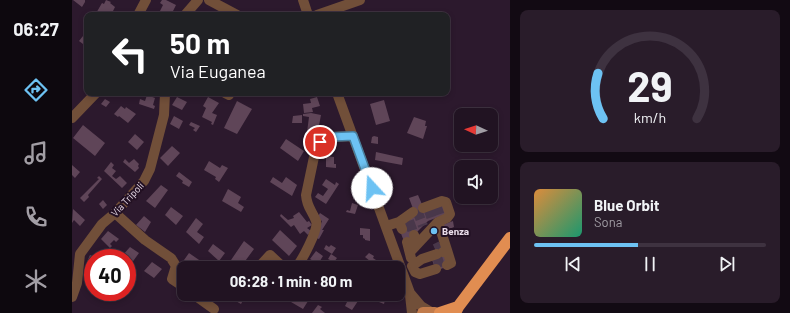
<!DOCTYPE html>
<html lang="it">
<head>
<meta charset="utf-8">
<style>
	:root { --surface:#211322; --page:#291c2a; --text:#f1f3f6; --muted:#a29ea5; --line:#3e3240; --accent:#6dc2f3 }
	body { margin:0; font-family:Barlow,sans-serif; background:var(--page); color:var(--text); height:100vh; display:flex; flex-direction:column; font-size:15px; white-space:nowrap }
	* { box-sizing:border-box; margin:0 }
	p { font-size:13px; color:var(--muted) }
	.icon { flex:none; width:22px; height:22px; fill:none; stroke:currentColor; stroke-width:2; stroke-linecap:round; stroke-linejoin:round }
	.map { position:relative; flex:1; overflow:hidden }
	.panel { display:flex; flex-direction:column; gap:10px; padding:10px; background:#120a13; width:280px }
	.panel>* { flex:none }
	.top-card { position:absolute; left:12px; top:12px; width:366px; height:84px; border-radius:8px; box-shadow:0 2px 6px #0003,0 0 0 1px var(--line); background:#202124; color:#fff; overflow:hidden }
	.needle { width:26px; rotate:273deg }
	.fabs { position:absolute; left:382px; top:108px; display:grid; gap:8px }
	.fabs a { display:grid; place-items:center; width:44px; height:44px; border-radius:8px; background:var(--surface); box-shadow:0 2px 6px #0003,0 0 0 1px var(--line); font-size:20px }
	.speed { position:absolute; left:12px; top:249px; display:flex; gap:8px; font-size:20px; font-weight:700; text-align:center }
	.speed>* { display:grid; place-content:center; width:52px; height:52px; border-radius:50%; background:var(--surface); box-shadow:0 2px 6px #0003,0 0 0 1px var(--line); line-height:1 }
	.speed .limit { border:6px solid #d22; background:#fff; color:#111 }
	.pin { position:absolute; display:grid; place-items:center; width:34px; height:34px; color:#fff; margin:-17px; border:2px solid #fff; border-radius:50%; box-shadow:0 1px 4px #0007 }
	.me { position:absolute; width:44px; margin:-22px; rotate:340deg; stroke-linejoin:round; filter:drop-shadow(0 0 3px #0008) }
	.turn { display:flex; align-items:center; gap:14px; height:84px; padding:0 20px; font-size:18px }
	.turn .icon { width:52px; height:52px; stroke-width:2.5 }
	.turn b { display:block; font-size:28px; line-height:34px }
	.panel .card { flex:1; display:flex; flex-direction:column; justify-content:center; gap:6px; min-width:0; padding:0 14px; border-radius:8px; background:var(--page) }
	.panel .dial { align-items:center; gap:0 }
	.dial svg { height:104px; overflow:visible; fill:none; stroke:var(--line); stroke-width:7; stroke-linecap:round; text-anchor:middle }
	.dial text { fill:var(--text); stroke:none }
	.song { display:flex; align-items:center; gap:12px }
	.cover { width:48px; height:48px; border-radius:6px; background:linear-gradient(135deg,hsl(30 70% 55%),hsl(160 70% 35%)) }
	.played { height:4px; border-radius:2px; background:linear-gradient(90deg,var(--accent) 45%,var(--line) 45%) }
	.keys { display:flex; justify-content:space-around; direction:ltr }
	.trip { position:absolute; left:105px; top:261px; width:228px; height:40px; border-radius:8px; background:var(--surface); box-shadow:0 2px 6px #0003,0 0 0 1px var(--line); font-weight:700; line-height:40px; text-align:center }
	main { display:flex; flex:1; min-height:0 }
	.tabs { display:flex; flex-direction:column; width:72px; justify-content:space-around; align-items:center; background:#0d080e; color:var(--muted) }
	.tabs .icon { width:28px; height:28px }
	.tabs .on { color:var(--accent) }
	.tabs b { font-size:18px; color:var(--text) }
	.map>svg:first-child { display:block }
</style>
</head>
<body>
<main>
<nav class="tabs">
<b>06:27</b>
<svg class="icon on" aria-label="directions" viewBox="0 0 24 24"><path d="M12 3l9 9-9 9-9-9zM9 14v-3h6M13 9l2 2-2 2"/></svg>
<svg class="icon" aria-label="music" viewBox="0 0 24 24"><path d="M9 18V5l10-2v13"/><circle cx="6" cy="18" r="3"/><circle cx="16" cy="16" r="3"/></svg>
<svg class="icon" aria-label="phone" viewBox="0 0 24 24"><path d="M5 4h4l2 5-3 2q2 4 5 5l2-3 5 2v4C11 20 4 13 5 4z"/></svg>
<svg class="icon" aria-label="climate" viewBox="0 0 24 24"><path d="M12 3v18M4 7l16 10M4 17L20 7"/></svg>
</nav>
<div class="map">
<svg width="438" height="313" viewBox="0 0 438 313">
	<rect width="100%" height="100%" fill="#2c192d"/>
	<!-- building -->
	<path fill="#5f4558" d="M1,0H13V2L10,7Z
		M34,0L39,2L38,3L43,7L41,11L37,15H23L30,3L32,4Z
		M90,0H94L104,5L99,15H83L85,12L87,13L91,5L88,3Z
		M15,31V47L7,41Z
		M75,95L83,98L81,105L83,106L82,109L67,104L68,99L73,101Z
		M105,97L115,102L110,110L100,105Z
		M136,97L147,103L140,113L145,115L141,125L139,124L140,122L130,117L134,108L131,106Z
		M245,97L248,106L240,108L241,112L232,113L231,104L239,103L238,99Z
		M33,99L38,102L34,107L29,104Z
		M312,100L318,121L304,125L298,104Z
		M165,101L180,109L165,134L152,128Z
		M49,106L53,109L54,107L64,114L56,123L47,116L46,117L42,114Z
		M239,113L249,115L244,141L234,140L237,117L231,116V114Z
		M230,115V123H220L221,116Z
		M102,116L111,121L107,129L98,124Z
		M342,117L354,121L353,126H355L351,139L335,133Z
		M119,122L128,126L124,132L121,130L123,128L117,125Z
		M11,125L33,143L23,156L1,138Z
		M63,134L72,142L65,150L56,142Z
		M302,136L306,137V144L299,143L300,137Z
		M214,139L232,151L226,161L208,148Z
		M100,146L108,153L96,166L88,158Z
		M304,152L331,158L330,165L303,160Z
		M254,156L262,157V164H264V168L254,167Z
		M53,159L57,163L62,159L67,164L66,166L67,168L63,172L51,162Z
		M137,161L148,168L150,165L156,168L147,182L143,179L144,177L132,170Z
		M39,162L42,165L40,168L44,171L40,176L44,179L48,176L55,183L50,188L32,171Z
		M0,165L8,172L3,178L0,175Z
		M107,172L120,182L117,187L110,183L111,181L104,176Z
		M27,176L30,179L16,195L17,197L12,202L8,198L27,179L25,178Z
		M201,177L210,183L214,177L225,185L220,196L198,182Z
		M254,179L263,185L264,182L267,184L254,204L243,197L246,193L251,196L256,189L250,185Z
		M89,185L96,190L83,208L74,201Z
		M156,189L169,197L166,203L172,207L169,212L150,201Z
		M346,195L352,209L370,203L374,214L356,221L333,244L328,231L343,214L337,198Z
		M31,200L35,205L31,209L27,204Z
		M280,203L286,205L283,214L274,212L275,210L278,211Z
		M99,207L111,216L104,225L93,215Z
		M1,209L13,220L8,226L2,220L0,223Z
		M227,212L235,222L237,221L240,225L235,228L239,231L236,235L232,231L228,234L222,225L219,227L208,216L209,214L216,220L222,218L221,216Z
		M248,213L257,219L250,230H252L247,239L244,238L250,221L245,218Z
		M72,216L79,222L73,232L64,225Z
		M124,218L131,224L125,232L132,237L127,244L114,232Z
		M381,221L382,227L373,231L370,225Z
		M288,228L298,229V241L293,240V239L291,238V235H288Z
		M208,230L225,246L217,256L200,240Z
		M36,231L47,239L44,242L42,240L38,244L40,246L38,248L29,239Z
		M172,241L182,249L168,268H163L157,263Z
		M368,243L376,266L364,271L359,257L365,255L362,245Z
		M141,244L153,253L147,261L136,251Z
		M254,245L257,247L259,245L264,248L260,254L252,249Z
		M58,247L67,253L59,264L55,260V258L50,256Z
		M244,251L251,256L246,264L238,259Z
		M117,253L130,262L126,268L121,267L112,260Z
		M297,253L302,256L301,258L307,262L304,266L293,257Z
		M259,254L265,258L262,262L256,259Z
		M18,255L26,258H21V264L16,275L12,273L16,265L14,264Z
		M80,262L90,269L82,278L72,271Z
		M154,294H173L174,295L169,304L153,295Z
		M224,294H232L238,298L231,309L219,302Z
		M298,294L304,295L305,294H313L311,300H313L312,304L297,298Z
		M278,296L286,301L280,310L273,306Z
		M246,305L250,307L248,309L253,313H240Z"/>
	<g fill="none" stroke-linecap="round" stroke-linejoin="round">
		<!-- minor-tunnel -->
		<path stroke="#49374a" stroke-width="10" stroke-dasharray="10 5" stroke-linecap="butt" d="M364,205L368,216
			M356,208L360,219
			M345,210L351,226
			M337,221L342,235
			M363,249L369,246
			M362,264L374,260"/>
		<!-- minor -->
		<path stroke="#714f39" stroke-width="10" d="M137,0L165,15
			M231,0L236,15
			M66,15L74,0
			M113,15L126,0
			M245,15L288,0
			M153,93L157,95
			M265,93L338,293L349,306L359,312
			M0,118L24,93
			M43,213L73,240L99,258L104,266L100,279L112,287
			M327,222L341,212
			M366,222L375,250L371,252
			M314,226L327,222L330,229
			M342,235L345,244
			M335,242L339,258
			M375,250L379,263L375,265
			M338,252L366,222L375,218L378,214L374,202L370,201L351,208
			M186,268L198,255L212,268
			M223,268C229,263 247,229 244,221C240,210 235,208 234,195L242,157L248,142L259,137L281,136
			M364,269L348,274L343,272L340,266L350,259L365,254
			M121,294L142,309
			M338,295L340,313
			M0,297L5,283L8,254L30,224L43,213L72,181L78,169L92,115L93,93"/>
		<!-- major -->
		<path stroke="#c17b4b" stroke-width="12" d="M351,313H363"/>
		<!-- highway -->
		<path stroke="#e18d51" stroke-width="12" d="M368,313L386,307
			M383,313L386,307L438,238"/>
	</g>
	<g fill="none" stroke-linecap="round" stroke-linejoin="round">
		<!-- route casing -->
		<g stroke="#477e9e" stroke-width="10">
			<path id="route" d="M248,142L259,137L281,136L300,188"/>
		</g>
		<!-- route -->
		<use href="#route" stroke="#6dc2f3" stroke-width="7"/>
	</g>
	<!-- markers -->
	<circle fill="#6dc2f3" stroke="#221023" stroke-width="1.5" cx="362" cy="231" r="4"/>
	<g text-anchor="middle" stroke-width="4" stroke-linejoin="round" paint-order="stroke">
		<!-- street labels -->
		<g font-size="10" fill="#ebdeeb" stroke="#221023">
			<text transform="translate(55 199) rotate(-47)" y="4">Via Tripoli</text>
		</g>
		<!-- poi labels -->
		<g font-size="10" font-weight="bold" fill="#ebdeeb" stroke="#221023" text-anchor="start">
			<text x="370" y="235">Benza</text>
		</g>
	</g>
</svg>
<div class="fabs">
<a><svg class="needle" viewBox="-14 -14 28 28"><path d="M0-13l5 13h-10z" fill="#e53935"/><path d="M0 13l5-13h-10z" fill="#a29ea5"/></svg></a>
<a><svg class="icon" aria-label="sound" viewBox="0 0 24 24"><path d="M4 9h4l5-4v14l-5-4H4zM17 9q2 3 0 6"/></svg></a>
</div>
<div class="speed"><div class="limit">40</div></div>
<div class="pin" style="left:248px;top:142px;background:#d93025"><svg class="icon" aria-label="arrive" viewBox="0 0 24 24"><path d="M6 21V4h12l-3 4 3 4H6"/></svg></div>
<svg class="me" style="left:300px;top:188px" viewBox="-20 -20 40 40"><circle r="19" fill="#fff"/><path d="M0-13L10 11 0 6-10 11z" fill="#6dc2f3"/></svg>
<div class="trip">06:28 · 1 min · 80 m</div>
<div class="top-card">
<div class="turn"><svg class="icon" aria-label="left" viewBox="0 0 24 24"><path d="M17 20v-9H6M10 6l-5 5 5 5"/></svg><div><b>50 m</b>Via Euganea</div></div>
</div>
</div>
<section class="panel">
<div class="card dial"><svg viewBox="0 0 100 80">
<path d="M14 69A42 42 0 1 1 86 69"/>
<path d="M14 69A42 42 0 0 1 10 34" stroke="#6dc2f3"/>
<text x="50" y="56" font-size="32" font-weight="700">29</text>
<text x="50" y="72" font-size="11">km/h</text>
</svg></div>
<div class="card">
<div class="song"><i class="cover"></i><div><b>Blue Orbit</b><p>Sona</p></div></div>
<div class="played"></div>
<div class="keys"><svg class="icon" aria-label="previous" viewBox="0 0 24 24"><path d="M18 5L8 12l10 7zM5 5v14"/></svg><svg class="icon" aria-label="pause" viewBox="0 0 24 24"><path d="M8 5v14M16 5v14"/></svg><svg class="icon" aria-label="next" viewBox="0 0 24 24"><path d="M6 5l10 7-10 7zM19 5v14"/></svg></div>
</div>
</section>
</main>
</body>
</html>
